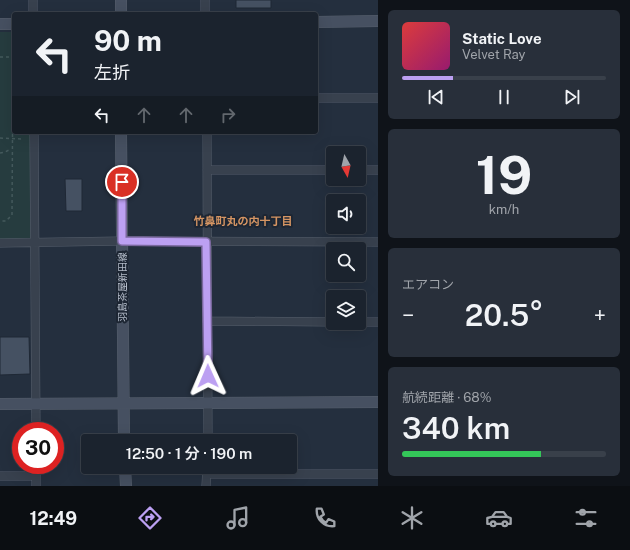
<!DOCTYPE html>
<html lang="ja">
<head>
<meta charset="utf-8">
<style>
	:root { --surface:#1b232e; --page:#282f3a; --text:#f1f3f6; --muted:#a0a4aa; --line:#39404a; --accent:#bca0f2 }
	body { margin:0; font-family:"Public Sans","Noto Sans JP",sans-serif; background:var(--page); color:var(--text); height:100vh; display:flex; flex-direction:column; font-size:15px; white-space:nowrap }
	* { box-sizing:border-box; margin:0 }
	p { font-size:13px; color:var(--muted) }
	.icon { flex:none; width:22px; height:22px; fill:none; stroke:currentColor; stroke-width:2; stroke-linecap:round; stroke-linejoin:round }
	.map { position:relative; flex:1; overflow:hidden }
	.side { display:flex; flex-direction:column; gap:10px; padding:10px; background:#0f1319; width:252px }
	.side>* { flex:none }
	.guide { position:absolute; left:12px; top:12px; width:306px; height:122px; border-radius:4px; box-shadow:0 4px 16px #0002,0 0 0 1px var(--line); background:#1b232e; color:var(--text); overflow:hidden }
	.needle { width:26px; rotate:172deg }
	.fabs { position:absolute; left:326px; top:146px; display:grid; gap:8px }
	.fabs a { display:grid; place-items:center; width:40px; height:40px; border-radius:4px; background:var(--surface); box-shadow:0 4px 16px #0002,0 0 0 1px var(--line); font-size:20px }
	.speed { position:absolute; left:12px; top:422px; display:flex; gap:8px; font-size:20px; font-weight:700; text-align:center }
	.speed>* { display:grid; place-content:center; width:52px; height:52px; border-radius:50%; background:var(--surface); box-shadow:0 4px 16px #0002,0 0 0 1px var(--line); line-height:1 }
	.speed .limit { border:6px solid #d22; background:#fff; color:#111 }
	.pin { position:absolute; display:grid; place-items:center; width:34px; height:34px; color:#fff; margin:-17px; border:2px solid #fff; border-radius:50%; box-shadow:0 1px 4px #0007 }
	.me { position:absolute; width:44px; margin:-22px; rotate:359deg; stroke-linejoin:round; filter:drop-shadow(0 0 3px #0008) }
	.turn { display:flex; align-items:center; gap:14px; height:84px; padding:0 16px; font-size:18px }
	.turn .icon { width:52px; height:52px; stroke-width:2.5 }
	.turn b { display:block; font-size:28px; line-height:34px }
	.lanes { display:flex; align-items:center; height:38px; padding:0 16px; background:#0003; justify-content:center; gap:20px; direction:ltr }
	.lanes .off { opacity:.35 }
	.big { font-size:30px; font-weight:600; line-height:1.1 }
	.side .widget { flex:1; display:flex; flex-direction:column; justify-content:center; gap:6px; min-width:0; padding:0 14px; border-radius:6px; background:var(--page) }
	.side .dial { align-items:center; gap:0 }
	.dial b { font-size:52px; line-height:1 }
	.song { display:flex; align-items:center; gap:12px }
	.cover { width:48px; height:48px; border-radius:6px; background:linear-gradient(135deg,hsl(0 70% 55%),hsl(320 70% 35%)) }
	.played { height:4px; border-radius:2px; background:linear-gradient(90deg,var(--accent) 25%,var(--line) 25%) }
	.keys { display:flex; justify-content:space-around; direction:ltr }
	.heat { display:flex; justify-content:space-between; align-items:center; font-size:22px; direction:ltr }
	.charge { height:6px; border-radius:3px; background:linear-gradient(90deg,#34c759 68%,var(--line) 0) }
	.trip { position:absolute; left:81px; top:434px; width:216px; height:40px; border-radius:4px; background:var(--surface); box-shadow:0 4px 16px #0002,0 0 0 1px var(--line); font-weight:600; line-height:40px; text-align:center }
	.tab-bar { display:flex; height:64px; justify-content:space-around; align-items:center; background:#0b0e12; color:var(--muted) }
	.tab-bar .icon { width:28px; height:28px }
	.tab-bar .on { color:var(--accent) }
	.tab-bar b { font-size:18px; color:var(--text) }
	main { display:flex; flex:1; min-height:0 }
	.map>svg:first-child { display:block }
</style>
</head>
<body>
<main>
<div class="map">
<svg width="378" height="486" viewBox="0 0 378 486">
	<rect width="100%" height="100%" fill="#242f3e"/>
	<!-- green -->
	<path fill="#263c3f" d="M0,32H14V132H32V238L0,241Z"/>
	<!-- building -->
	<path fill="#455162" stroke="#1f2835" d="M236,0H271V8H236Z
		M65,179H82V211H66Z
		M0,337H29L30,374L0,375Z"/>
	<g fill="none" stroke-linecap="round" stroke-linejoin="round">
		<!-- street casing -->
		<g stroke="#565f6c" stroke-width="9">
			<path id="street" d="M205,0V14
				M33,14V0
				M316,98H378
				M34,132L36,431
				M207,132L208,441
				M207,170H333
				M359,170H378
				M0,243L122,241L378,242
				M207,321L333,322
				M359,322H378
				M36,465V486
				M207,474H378
				M0,476H36
				M206,486L207,467"/>
		</g>
		<!-- secondary casing -->
		<g stroke="#565f6c" stroke-width="12">
			<path id="secondary" d="M121,0V14
				M316,22L378,21
				M0,24H14
				M121,132L124,441
				M0,404L378,402
				M125,467L126,486"/>
		</g>
		<!-- path -->
		<path stroke="#44595c" stroke-width="1.5" stroke-dasharray="3 3" stroke-linecap="butt" d="M0,57H13L12,215L6,221H0
			M0,138L22,139
			M0,153L5,152L11,149"/>
		<!-- street -->
		<use href="#street" stroke="#38414e" stroke-width="8"/>
		<!-- secondary -->
		<use href="#secondary" stroke="#465061" stroke-width="11"/>
	</g>
	<g fill="none" stroke-linecap="round" stroke-linejoin="round">
		<!-- route casing -->
		<g stroke="#7a689d" stroke-width="10">
			<path id="route" d="M122,182V241L206,242L208,376"/>
		</g>
		<!-- route -->
		<use href="#route" stroke="#bca0f2" stroke-width="7"/>
	</g>
	<g text-anchor="middle" stroke-width="4" stroke-linejoin="round" paint-order="stroke">
		<!-- street labels -->
		<g font-size="10" fill="#b4bcc9" stroke="#1d2633">
			<text transform="translate(122 287) rotate(-90)" y="4">羽島茶屋新田線</text>
		</g>
		<!-- neighbourhood labels -->
		<g font-size="11" font-weight="bold" fill="#d59563" stroke="#1d2633">
			<text x="243" y="225">竹鼻町丸の内十丁目</text>
		</g>
	</g>
</svg>
<div class="fabs">
<a><svg class="needle" viewBox="-14 -14 28 28"><path d="M0-13l5 13h-10z" fill="#e53935"/><path d="M0 13l5-13h-10z" fill="#a0a4aa"/></svg></a>
<a><svg class="icon" aria-label="sound" viewBox="0 0 24 24"><path d="M4 9h4l5-4v14l-5-4H4zM17 9q2 3 0 6"/></svg></a>
<a><svg class="icon" aria-label="search" viewBox="0 0 24 24"><circle cx="10" cy="10" r="6"/><path d="M15 15l6 6"/></svg></a>
<a><svg class="icon" aria-label="layers" viewBox="0 0 24 24"><path d="M12 4l9 5-9 5-9-5zM3 14l9 5 9-5"/></svg></a>
</div>
<div class="speed"><div class="limit">30</div></div>
<div class="pin" style="left:122px;top:182px;background:#d93025"><svg class="icon" aria-label="arrive" viewBox="0 0 24 24"><path d="M6 21V4h12l-3 4 3 4H6"/></svg></div>
<svg class="me" style="left:208px;top:376px" viewBox="-20 -20 40 40"><path d="M0-17L14 15 0 8-14 15z" fill="#bca0f2" stroke="#fff" stroke-width="4"/></svg>
<div class="trip">12:50 · 1 分 · 190 m</div>
<div class="guide">
<div class="turn"><svg class="icon" aria-label="left" viewBox="0 0 24 24"><path d="M17 20v-9H6M10 6l-5 5 5 5"/></svg><div><b>90 m</b>左折</div></div>
<div class="lanes"><svg class="icon" aria-label="left" viewBox="0 0 24 24"><path d="M17 20v-9H6M10 6l-5 5 5 5"/></svg><svg class="icon off" aria-label="ahead" viewBox="0 0 24 24"><path d="M12 20V5M6 11l6-6 6 6"/></svg><svg class="icon off" aria-label="ahead" viewBox="0 0 24 24"><path d="M12 20V5M6 11l6-6 6 6"/></svg><svg class="icon off" aria-label="right" viewBox="0 0 24 24"><path d="M7 20v-9h11M14 6l5 5-5 5"/></svg></div>
</div>
</div>
<section class="side">
<div class="widget">
<div class="song"><i class="cover"></i><div><b>Static Love</b><p>Velvet Ray</p></div></div>
<div class="played"></div>
<div class="keys"><svg class="icon" aria-label="previous" viewBox="0 0 24 24"><path d="M18 5L8 12l10 7zM5 5v14"/></svg><svg class="icon" aria-label="pause" viewBox="0 0 24 24"><path d="M8 5v14M16 5v14"/></svg><svg class="icon" aria-label="next" viewBox="0 0 24 24"><path d="M6 5l10 7-10 7zM19 5v14"/></svg></div>
</div>
<div class="widget dial"><b>19</b><p>km/h</p></div>
<div class="widget"><p>エアコン</p>
<div class="heat"><a>−</a><b class="big">20.5°</b><a>+</a></div>
</div>
<div class="widget"><p>航続距離 · 68%</p><b class="big">340 km</b><div class="charge"></div></div>
</section>
</main>
<nav class="tab-bar">
<b>12:49</b>
<svg class="icon on" aria-label="directions" viewBox="0 0 24 24"><path d="M12 3l9 9-9 9-9-9zM9 14v-3h6M13 9l2 2-2 2"/></svg>
<svg class="icon" aria-label="music" viewBox="0 0 24 24"><path d="M9 18V5l10-2v13"/><circle cx="6" cy="18" r="3"/><circle cx="16" cy="16" r="3"/></svg>
<svg class="icon" aria-label="phone" viewBox="0 0 24 24"><path d="M5 4h4l2 5-3 2q2 4 5 5l2-3 5 2v4C11 20 4 13 5 4z"/></svg>
<svg class="icon" aria-label="climate" viewBox="0 0 24 24"><path d="M12 3v18M4 7l16 10M4 17L20 7"/></svg>
<svg class="icon" aria-label="car" viewBox="0 0 24 24"><path d="M5 17H2v-5l4-1 3-4h7l3 4 3 1v5h-3M9 17h6M6 11h13"/><circle cx="7" cy="17" r="2"/><circle cx="17" cy="17" r="2"/></svg>
<svg class="icon" aria-label="filters" viewBox="0 0 24 24"><path d="M4 7h16M4 17h16"/><circle cx="9" cy="7" r="2"/><circle cx="15" cy="17" r="2"/></svg>
</nav>
</body>
</html>
